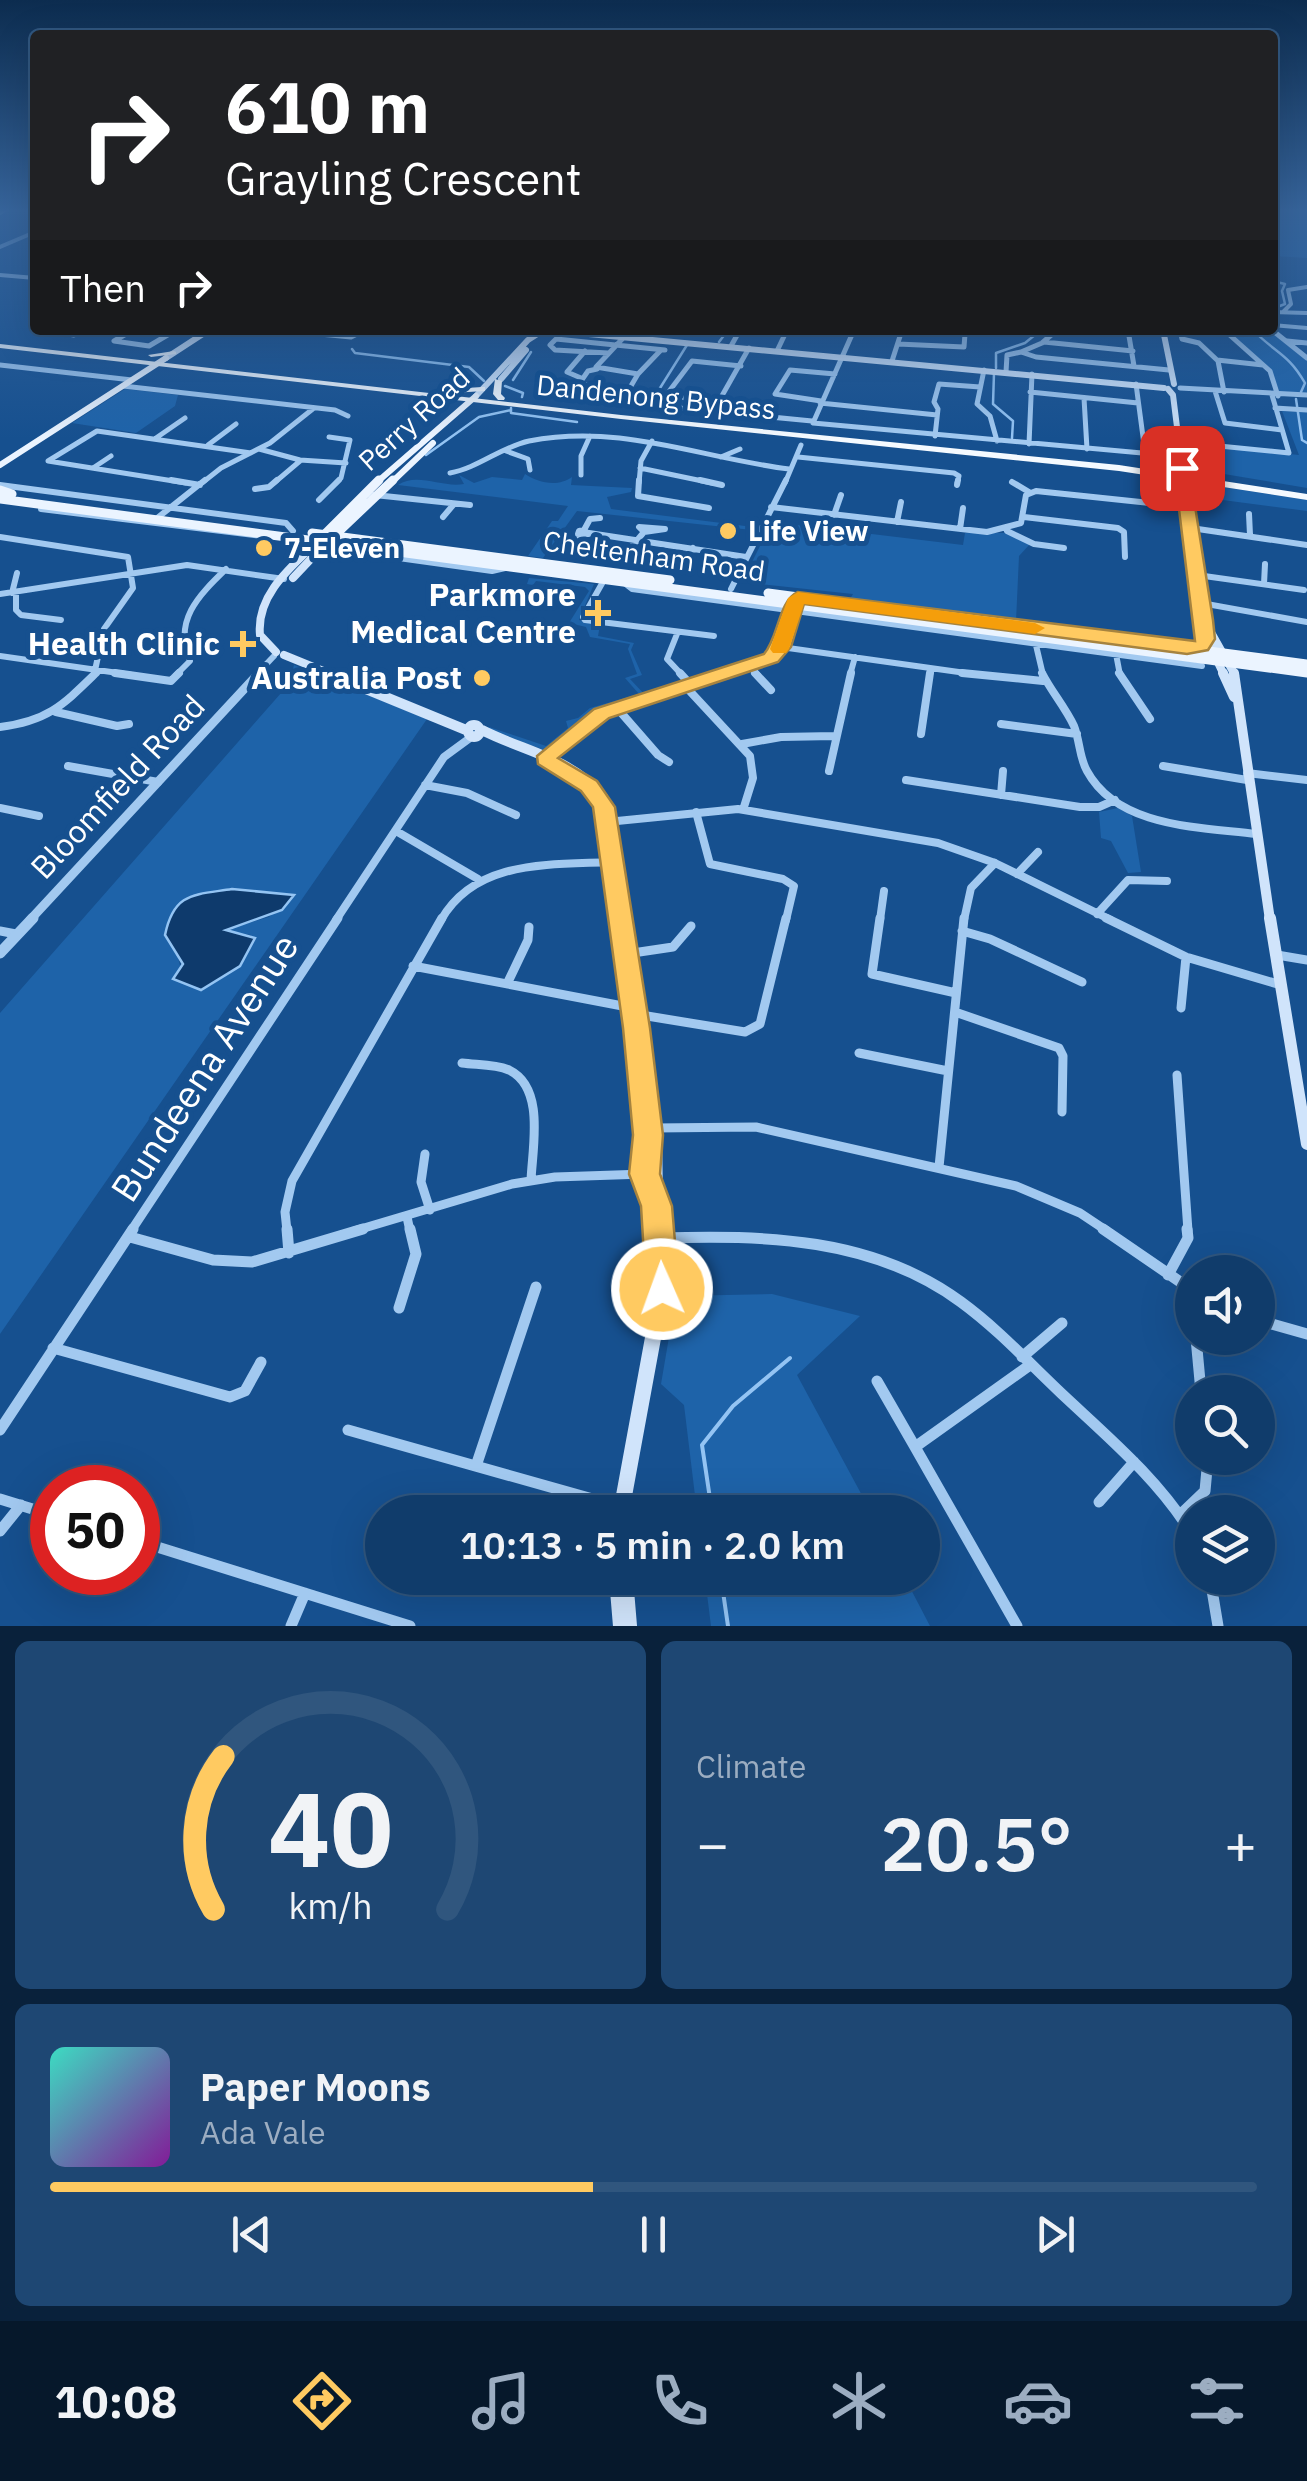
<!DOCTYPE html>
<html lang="en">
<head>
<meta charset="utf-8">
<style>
	:root { --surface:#103c6b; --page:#1e4773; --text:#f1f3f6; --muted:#9cadc1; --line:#30567e; --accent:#ffca61 }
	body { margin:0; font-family:"IBM Plex Sans",sans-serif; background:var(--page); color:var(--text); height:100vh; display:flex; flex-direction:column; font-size:38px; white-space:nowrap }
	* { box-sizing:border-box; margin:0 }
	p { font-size:32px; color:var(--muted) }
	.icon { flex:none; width:55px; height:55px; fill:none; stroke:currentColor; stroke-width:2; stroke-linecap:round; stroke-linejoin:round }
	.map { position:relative; height:1626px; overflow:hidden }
	.sheet { display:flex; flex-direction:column; gap:15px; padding:15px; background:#09213b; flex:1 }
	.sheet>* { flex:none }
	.banner { position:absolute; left:30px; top:30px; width:1248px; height:305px; border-radius:10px; box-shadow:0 10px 40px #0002,0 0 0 2px var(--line); background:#202124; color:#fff; overflow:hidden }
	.buttons { position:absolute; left:1175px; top:1255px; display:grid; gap:20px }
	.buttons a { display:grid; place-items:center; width:100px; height:100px; border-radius:50%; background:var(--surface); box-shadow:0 10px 40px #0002,0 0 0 2px var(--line); font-size:50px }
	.speed { position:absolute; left:30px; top:1465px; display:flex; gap:20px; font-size:50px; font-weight:700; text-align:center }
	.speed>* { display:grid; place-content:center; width:130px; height:130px; border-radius:50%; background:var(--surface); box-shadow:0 10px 40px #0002,0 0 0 2px var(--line); line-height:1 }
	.speed .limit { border:15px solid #d22; background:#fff; color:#111 }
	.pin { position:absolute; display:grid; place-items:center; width:85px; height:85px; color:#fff; margin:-42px; border-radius:20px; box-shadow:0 5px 15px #0006 }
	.me { position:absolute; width:110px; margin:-55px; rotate:358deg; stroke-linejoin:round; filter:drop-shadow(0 0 8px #0008) }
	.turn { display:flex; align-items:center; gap:35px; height:210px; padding:0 30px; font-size:45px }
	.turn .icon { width:130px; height:130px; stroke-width:2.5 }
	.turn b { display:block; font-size:70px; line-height:85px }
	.then { display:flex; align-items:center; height:95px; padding:0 30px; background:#0003; gap:20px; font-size:38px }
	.big { font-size:75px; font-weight:600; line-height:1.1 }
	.sheet .tile { flex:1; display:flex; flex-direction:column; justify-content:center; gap:15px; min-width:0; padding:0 35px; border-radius:15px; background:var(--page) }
	.sheet .dial { align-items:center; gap:0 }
	.dial svg { height:260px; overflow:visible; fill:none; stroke:var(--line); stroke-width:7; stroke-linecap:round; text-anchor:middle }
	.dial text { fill:var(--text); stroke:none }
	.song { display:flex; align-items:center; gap:30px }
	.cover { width:120px; height:120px; border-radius:15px; background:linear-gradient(135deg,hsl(170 70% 55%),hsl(290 70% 35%)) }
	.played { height:10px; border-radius:5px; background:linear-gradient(90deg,var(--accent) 45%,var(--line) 45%) }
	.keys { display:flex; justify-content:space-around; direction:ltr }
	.heat { display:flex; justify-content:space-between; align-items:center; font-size:55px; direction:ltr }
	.sheet .tiles { flex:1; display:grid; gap:15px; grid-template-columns:1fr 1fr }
	.tile:last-child { grid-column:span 2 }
	.trip { position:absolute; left:365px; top:1495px; width:575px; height:100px; border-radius:50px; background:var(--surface); box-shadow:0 10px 40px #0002,0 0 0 2px var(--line); font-weight:600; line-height:100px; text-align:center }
	.dock { display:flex; height:160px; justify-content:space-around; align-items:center; background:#06182b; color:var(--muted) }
	.dock .icon { width:70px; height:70px }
	.dock .selected { color:var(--accent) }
	.dock b { font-size:45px; color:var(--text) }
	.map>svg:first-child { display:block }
</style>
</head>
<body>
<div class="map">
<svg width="1307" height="1626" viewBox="0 0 1307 1626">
	<rect width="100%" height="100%" fill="#16508f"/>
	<!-- green -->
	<path fill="#1e63a9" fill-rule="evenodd" d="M1273,211H1307V258L1273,256Z
		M1226,330H1270L1307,359V394L1280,393L1271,370Z
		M125,389L178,395L175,406L136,433L72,423Z
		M1282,411L1307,412V488L1200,470L1191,444L1299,455Z
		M525,474C537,482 557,488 572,477L571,485L632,488L631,492L607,497L611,509L753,527L752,530L577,511L543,558L528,556L552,521H558L568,506L398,485C417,472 442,488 464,484L459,475L474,483L492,477L522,480Z
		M1197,483L1307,500V511L1192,496L1191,487Z
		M772,522L963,545L965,533H1007L1030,544L1019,556L1016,621L857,601L850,599L853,594L742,582Z
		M529,578L594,584L579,620L600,625L598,636L634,643L631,650L642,675L630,679L646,696L595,714L550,752L488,730L489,727L546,746L568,728L566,721L578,718L590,708L639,694L625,678L637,674L628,649L630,644L590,637L586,627L569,623L589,591L585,587L536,581L533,585L538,586L527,584Z
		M294,665L427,719L0,1334V1013L289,684ZM232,889L293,895L269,917L224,930L251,935L240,966L202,990L184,982L176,949Z
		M1118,808L1132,816L1141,872L1128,873L1111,841L1101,838L1099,812Z
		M772,1294L860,1316L797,1375L871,1512H697L684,1405L661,1384L676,1296Z
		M705,1578H905L930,1626H711Z"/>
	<!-- water -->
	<path fill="#0e3a6c" stroke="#94c4f3" stroke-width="2.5" d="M232,889L294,895L282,910L226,930L255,938L240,966L201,990L173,979L183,964L165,935C174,892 194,895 232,889Z"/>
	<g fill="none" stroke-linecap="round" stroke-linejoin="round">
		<!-- stream-far1 -->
		<path stroke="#94c4f3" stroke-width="2.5" d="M1272,281L1285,284L1282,291L1285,304L1272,309
			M1253,330C1275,353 1288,353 1305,383L1301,392
			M371,332L375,330
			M719,342L728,330
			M352,349L355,353L469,367L484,381
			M996,368V353L1025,343L1041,330
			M994,373L993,404L1013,421L1012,438
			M513,380L531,352
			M505,386L523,393L522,397
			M1296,399L1302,440L1307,443
			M650,404L687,345
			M511,408V413L577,422
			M426,455L479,417L511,410"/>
		<!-- stream -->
		<path stroke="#94c4f3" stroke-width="4" d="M712,1512L702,1445L733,1406L790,1358
			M721,1578L728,1626"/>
		<!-- minor-far5 -->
		<path stroke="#a2c9f0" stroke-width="4" d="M0,247L35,232
			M0,275L35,278
			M1284,311L1291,304L1288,290L1307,287
			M1272,312L1307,313
			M1272,325L1307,328
			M46,330L55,332
			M278,330L294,332
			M930,330L944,332
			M1102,330L1121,332
			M84,332L88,330"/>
		<!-- minor-far4 -->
		<path stroke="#a2c9f0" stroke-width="5" d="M46,330L74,335L88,330
			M133,330L114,341L149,346L176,330
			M278,330L351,337L365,330
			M854,330L813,423L1142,453L1145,452L1136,384
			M1057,330L1042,343L1021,352L1036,357L1169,370
			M1102,330L1126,332
			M1128,330L1134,366
			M1180,330L1182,339L1199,343L1217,360L1263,365
			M1224,330L1270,371L1278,396
			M1272,330L1307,358
			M625,336L596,367L638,374L628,391
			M645,338L651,330
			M1287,341L1307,343
			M1044,342L1133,351
			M898,344L964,347L965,334L930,330
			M731,346L740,330
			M777,351L787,330
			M608,353L555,350L550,345L556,339L665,350
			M892,361L902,330
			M1218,361L1224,392
			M0,365L132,380
			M741,366L692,361L658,406L812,421
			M597,369L588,371L579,384L628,390
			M984,370L977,404L990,416L997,441
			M1006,372L1007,355L1021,352
			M638,374L661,350
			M581,378L567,372L585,351
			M123,386L335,410L348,416
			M1180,388L1307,395
			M1215,391L1225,423L1282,430
			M1030,392L1138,403
			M667,396L719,401L749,348
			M1084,398L1087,449
			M821,401L775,394L790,370L835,374
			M820,403L937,415
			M1275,408L1307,410
			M935,436L938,409L934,402L939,384L980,387
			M329,437L350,440L341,478L336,483
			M156,438L185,418
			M1179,442L1289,453L1272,395
			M1029,444L1032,374
			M208,445L236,424
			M259,449L300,460L346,463
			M506,451L528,459L530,470
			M721,457L740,449
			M798,457L954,473L959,476L957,483
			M93,468L111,456
			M640,468L712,483
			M450,473C478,468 501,447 529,441C621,423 700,458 789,469
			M581,475V456L590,436
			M186,483L48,461L97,431L251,453
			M202,483L221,468L270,443L314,408
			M274,483L300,461
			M639,483L641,461L652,441
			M785,483L801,445"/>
		<!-- minor-far3 -->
		<path stroke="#a2c9f0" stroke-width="6" d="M171,480L200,485
			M639,480L638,496L709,508
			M700,480L722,485
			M1012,482L1029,492
			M0,485L286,523L293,531
			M957,485L958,480
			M255,489L269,487L277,480
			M365,494L470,505
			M319,500L339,480
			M771,507L987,532L1021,523L1026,495L1036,491L1188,507
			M41,509L270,537
			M1249,514L1250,535
			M834,515L841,495
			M443,517L454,504
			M1024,517L1118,528L1124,532L1125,557
			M156,519L205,480
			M897,522L901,502
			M639,527L665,529L644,532Z
			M1191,528L1307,545
			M960,529L963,508
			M584,530L589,534H578L579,531Z
			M584,530L590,519L600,518
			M1007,531L1034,544L1064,548
			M589,533L746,557
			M0,537L128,557L133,588L104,629L94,675
			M369,549L377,555L492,571L510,567
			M634,549L641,552L638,558L623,557L644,532
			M575,552L571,548L582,536
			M687,567L679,563L693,548
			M1197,575L1304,590
			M604,580L583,617L585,620L714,636
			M623,582L632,589L1202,666
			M1264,584L1265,564
			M731,589L786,480
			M16,592V610L21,615L61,620
			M12,593L17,573
			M0,594L187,565L284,579
			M1201,603L1307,622
			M677,634L667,659L682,675
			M1035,641L1043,675
			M781,647L980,675
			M1116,654L1120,675
			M0,656L132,675
			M750,667L758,675
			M176,675L190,661C173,621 198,596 226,569
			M718,675C773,657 775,663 795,606
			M850,675L855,657
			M930,675L931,669"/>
		<!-- minor-far2 -->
		<path stroke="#a2c9f0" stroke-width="8" d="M115,673L171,681L179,673
			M680,673L691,685
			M755,673L771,690
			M962,673L1043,681
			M1042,673C1051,691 1065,707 1074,726C1080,741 1079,757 1087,771C1118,828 1200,827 1256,834
			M1119,673L1150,719
			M686,687L750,756L753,778L743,810
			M617,708L658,755L669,762
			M56,712L117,726L129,724
			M1001,724L1077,734
			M0,727C48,721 63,705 96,673
			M921,734L930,673
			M742,744L781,737L834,736
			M547,756L601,713L725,673
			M68,766L158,782
			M1163,766L1247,780
			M829,771L851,673
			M1247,773L1307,780
			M906,780L1080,807H1099L1115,800
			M425,785L467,793L516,815
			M1001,795L1003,771
			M0,808L39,816
			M696,812L710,864L783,879L794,886L786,920
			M607,822L738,809L938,843L995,863L1111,920
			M396,831L478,879
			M1017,874L1038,852
			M1097,914L1128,880L1167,881
			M336,920L444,757L474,735
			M441,920C476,859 550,865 612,862
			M880,920L884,891
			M964,920L971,888L995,863"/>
		<!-- minor-far1 -->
		<path stroke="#a2c9f0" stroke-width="9" d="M880,918L872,974L956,993
			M1106,918L1186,957L1281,985
			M0,931L16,934
			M962,931L990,939L1082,982
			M626,954L673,947L691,926
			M1277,955L1307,960
			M413,966L633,1008
			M507,984L528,940L529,927
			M1181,1008L1186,957
			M955,1012L1059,1048L1063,1056L1062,1112
			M635,1014L745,1032L760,1024L786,918
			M859,1053L948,1071
			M462,1063C477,1065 495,1064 509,1070C546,1088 532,1149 531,1181
			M1177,1075L1188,1231
			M654,1128L756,1127L1016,1186L1080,1213L1107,1231
			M425,1154L421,1182L430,1210
			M939,1167L964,918
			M407,1217L410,1231
			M131,1231L338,918
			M287,1231L285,1212L292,1181L442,918
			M354,1231L512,1184L555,1177L645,1174"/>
		<!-- minor -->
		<path stroke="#a2c9f0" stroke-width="11" d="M287,1229L289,1253
			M1103,1229L1192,1290
			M130,1237L213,1260L252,1262L363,1229
			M660,1238C764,1235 873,1237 961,1302C998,1329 1029,1363 1062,1394C1109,1438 1158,1479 1192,1534
			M1168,1275L1188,1238L1187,1229
			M399,1308L416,1254L410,1229
			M1258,1320L1307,1334
			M1196,1338L1201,1392
			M53,1348L230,1397L245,1391L261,1362
			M1022,1357L1062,1323
			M877,1381L915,1447
			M0,1430L133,1229
			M348,1430L621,1507
			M476,1466L536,1287
			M0,1499L52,1515
			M1099,1502L1134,1462
			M1181,1514L1205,1491L1208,1458
			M0,1531L21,1505
			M138,1541L410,1626
			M1210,1578L1218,1626
			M291,1626L305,1593
			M1017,1626L915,1447L1030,1365"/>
		<!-- tertiary-far2 -->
		<path stroke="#a2c9f0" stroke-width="6" d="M256,675L274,656"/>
		<!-- tertiary-far1 -->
		<path stroke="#a2c9f0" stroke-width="9" d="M30,920L259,673"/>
		<!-- tertiary -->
		<path stroke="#a2c9f0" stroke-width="11" d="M0,953L33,918"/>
		<!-- secondary-far5 -->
		<path stroke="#d0e4fb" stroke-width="5" d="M546,330L563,332"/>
		<!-- secondary-far4 -->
		<path stroke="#d0e4fb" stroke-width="6" d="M546,330L1164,388
			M1163,330L1174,384
			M166,358L209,330
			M501,379L526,350
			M1168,389L1173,395L1184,483
			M476,396L528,340L542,331"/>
		<!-- secondary-far3 -->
		<path stroke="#d0e4fb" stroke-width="8" d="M1184,480L1203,631L1224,675
			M293,578L326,543
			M1204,620L1235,675
			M276,652L260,635C256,595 291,567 317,542
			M284,655L333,675"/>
		<!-- secondary-far2 -->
		<path stroke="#d0e4fb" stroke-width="10" d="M327,673L466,730
			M1223,673L1234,697
			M1234,673L1270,920
			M468 731a6 6 0 1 1 12 0a6 6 0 1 1-12 0Z
			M482,730C525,752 572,758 603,797L621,920"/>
		<!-- secondary-far1 -->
		<path stroke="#d0e4fb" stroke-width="12" d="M620,918L656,1128L657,1207
			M1270,918L1307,1144
			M642,1103L648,1135L645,1174L657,1207L658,1231"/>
		<!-- secondary -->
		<path stroke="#d0e4fb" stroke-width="16" d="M621,1512L662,1289L658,1229
			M617,1578L621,1626
			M625,1578L629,1626"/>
		<!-- primary-far1 -->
		<path stroke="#ebf4ff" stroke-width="6" d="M0,465L166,358
			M376,483L476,396
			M391,483L433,443"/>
		<!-- primary -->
		<path stroke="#ebf4ff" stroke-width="9" d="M0,490L12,494
			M0,499L1307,673
			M312,533L670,580
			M333,537L393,480
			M321,538L379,480
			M768,593L1307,664"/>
		<!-- trunk -->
		<path fill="#f5faff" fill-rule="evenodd" d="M0,344L621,415L1119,465L1307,494V500L1119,471L621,419L0,348Z
			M174,351L176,352V354L151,357L148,355Z
			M495,379L502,381L501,394L505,398L504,400H498L493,394Z
			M482,387H485V391L451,393L447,391L451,389Z
			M1181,461L1185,463L1184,465L1149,466L1145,464L1149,462Z"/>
		<!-- motorway -->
		<path fill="#fff" fill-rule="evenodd" d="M0,211H8L0,215Z"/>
	</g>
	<!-- sky -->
	<linearGradient id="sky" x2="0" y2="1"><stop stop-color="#0c2c4f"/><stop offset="0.48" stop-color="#36649b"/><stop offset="1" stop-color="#36649b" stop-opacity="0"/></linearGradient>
	<rect width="1307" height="439" fill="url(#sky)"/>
	<!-- route -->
	<path fill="#ffca61" stroke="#a6833f" stroke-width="2.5" d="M1182,463L1189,468L1213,620L1215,639L1208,650L1187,654L804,604L791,647L778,662L609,718L558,758L597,781L615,807L650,1028L663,1135L660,1174L672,1206L679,1289L674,1300L662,1305L651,1300L646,1289L641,1206L629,1174L633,1135L623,1028L593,807L581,791L538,764L537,756L594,709L764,654C779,637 778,601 798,592L1195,641L1174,468Z"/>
	<!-- slow -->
	<path fill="#f59e0b" d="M798,592L1035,623L1045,628L1035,634L804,604L789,649L786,653H773L770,649L788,598Z"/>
	<!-- markers -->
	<g fill="#ffca61" stroke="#16508f" stroke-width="4">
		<circle cx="728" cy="531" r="10"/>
		<circle cx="264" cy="548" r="10"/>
		<path d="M593 598h10v10h10v10h-10v10h-10v-10h-10v-10h10z"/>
		<path d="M238 629h10v10h10v10h-10v10h-10v-10h-10v-10h10z"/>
		<circle cx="482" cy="678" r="10"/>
	</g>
	<g text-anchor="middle" stroke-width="10" stroke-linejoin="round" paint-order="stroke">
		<!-- far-street labels -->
		<g font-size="28" fill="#fff" stroke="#16508f">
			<text transform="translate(656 397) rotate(6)" y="10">Dandenong Bypass</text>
			<text transform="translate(414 419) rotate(-42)" y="10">Perry Road</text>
			<text transform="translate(654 556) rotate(8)" y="10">Cheltenham Road</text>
		</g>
		<!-- far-poi labels -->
		<g font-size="28" font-weight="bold" fill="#fff" stroke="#16508f" text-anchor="start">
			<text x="748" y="541">Life View</text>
			<text x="284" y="558">7-Eleven</text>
		</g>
		<!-- poi labels -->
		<g font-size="32" font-weight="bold" fill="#fff" stroke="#16508f" text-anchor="end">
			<text x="576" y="606">Parkmore<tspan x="576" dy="37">Medical Centre</tspan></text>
			<text x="220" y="655">Health Clinic</text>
			<text x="462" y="689">Australia Post</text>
		</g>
		<!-- street labels -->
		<g font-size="32" fill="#fff" stroke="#16508f">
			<text transform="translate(118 787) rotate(-47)" y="11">Bloomfield Road</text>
		</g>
		<!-- near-street labels -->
		<g font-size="38" fill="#fff" stroke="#16508f">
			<text transform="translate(205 1068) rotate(-57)" y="13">Bundeena Avenue</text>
		</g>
	</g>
</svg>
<div class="buttons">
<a><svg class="icon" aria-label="sound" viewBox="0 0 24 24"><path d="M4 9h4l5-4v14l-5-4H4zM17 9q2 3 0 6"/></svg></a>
<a><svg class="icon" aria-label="search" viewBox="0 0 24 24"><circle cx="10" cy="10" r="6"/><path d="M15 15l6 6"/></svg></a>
<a><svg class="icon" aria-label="layers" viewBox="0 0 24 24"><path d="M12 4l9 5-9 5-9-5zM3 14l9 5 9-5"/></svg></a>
</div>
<div class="speed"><div class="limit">50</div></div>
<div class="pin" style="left:1182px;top:468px;background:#d93025"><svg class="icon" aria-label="arrive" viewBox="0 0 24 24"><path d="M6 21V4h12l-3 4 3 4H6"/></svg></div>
<svg class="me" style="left:662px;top:1289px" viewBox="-20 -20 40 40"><circle r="17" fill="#ffca61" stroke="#fff" stroke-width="3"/><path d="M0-11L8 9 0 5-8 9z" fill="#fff"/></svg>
<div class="trip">10:13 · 5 min · 2.0 km</div>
<div class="banner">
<div class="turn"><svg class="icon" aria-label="right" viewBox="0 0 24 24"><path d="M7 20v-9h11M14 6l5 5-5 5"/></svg><div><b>610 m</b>Grayling Crescent</div></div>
<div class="then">Then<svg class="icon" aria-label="right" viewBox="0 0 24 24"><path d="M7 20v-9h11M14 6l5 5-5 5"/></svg></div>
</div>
</div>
<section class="sheet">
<div class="tiles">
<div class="tile dial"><svg viewBox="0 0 100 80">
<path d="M14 69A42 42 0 1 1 86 69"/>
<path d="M14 69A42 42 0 0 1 17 22" stroke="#ffca61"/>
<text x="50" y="56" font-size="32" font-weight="700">40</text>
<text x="50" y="72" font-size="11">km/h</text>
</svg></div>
<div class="tile"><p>Climate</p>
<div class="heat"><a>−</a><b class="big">20.5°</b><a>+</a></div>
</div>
<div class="tile">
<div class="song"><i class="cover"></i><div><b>Paper Moons</b><p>Ada Vale</p></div></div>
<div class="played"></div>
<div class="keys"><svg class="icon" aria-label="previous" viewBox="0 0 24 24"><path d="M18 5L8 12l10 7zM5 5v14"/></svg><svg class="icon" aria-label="pause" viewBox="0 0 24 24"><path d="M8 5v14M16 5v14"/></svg><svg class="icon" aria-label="next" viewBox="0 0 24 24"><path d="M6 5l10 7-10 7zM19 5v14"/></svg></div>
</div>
</div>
</section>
<nav class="dock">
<b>10:08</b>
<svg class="icon selected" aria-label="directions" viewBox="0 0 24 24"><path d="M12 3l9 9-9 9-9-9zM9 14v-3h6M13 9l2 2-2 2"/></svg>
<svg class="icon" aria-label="music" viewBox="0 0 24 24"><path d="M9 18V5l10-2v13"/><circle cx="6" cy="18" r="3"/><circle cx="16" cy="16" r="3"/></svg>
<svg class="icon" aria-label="phone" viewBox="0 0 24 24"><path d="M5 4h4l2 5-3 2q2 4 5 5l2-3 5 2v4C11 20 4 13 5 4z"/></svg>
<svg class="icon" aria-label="climate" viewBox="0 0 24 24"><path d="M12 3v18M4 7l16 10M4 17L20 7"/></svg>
<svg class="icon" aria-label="car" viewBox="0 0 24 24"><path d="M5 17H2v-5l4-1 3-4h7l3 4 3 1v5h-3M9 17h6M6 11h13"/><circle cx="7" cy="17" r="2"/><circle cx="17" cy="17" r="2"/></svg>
<svg class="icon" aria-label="filters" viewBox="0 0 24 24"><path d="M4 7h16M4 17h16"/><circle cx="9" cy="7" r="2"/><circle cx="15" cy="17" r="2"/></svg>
</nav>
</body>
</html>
